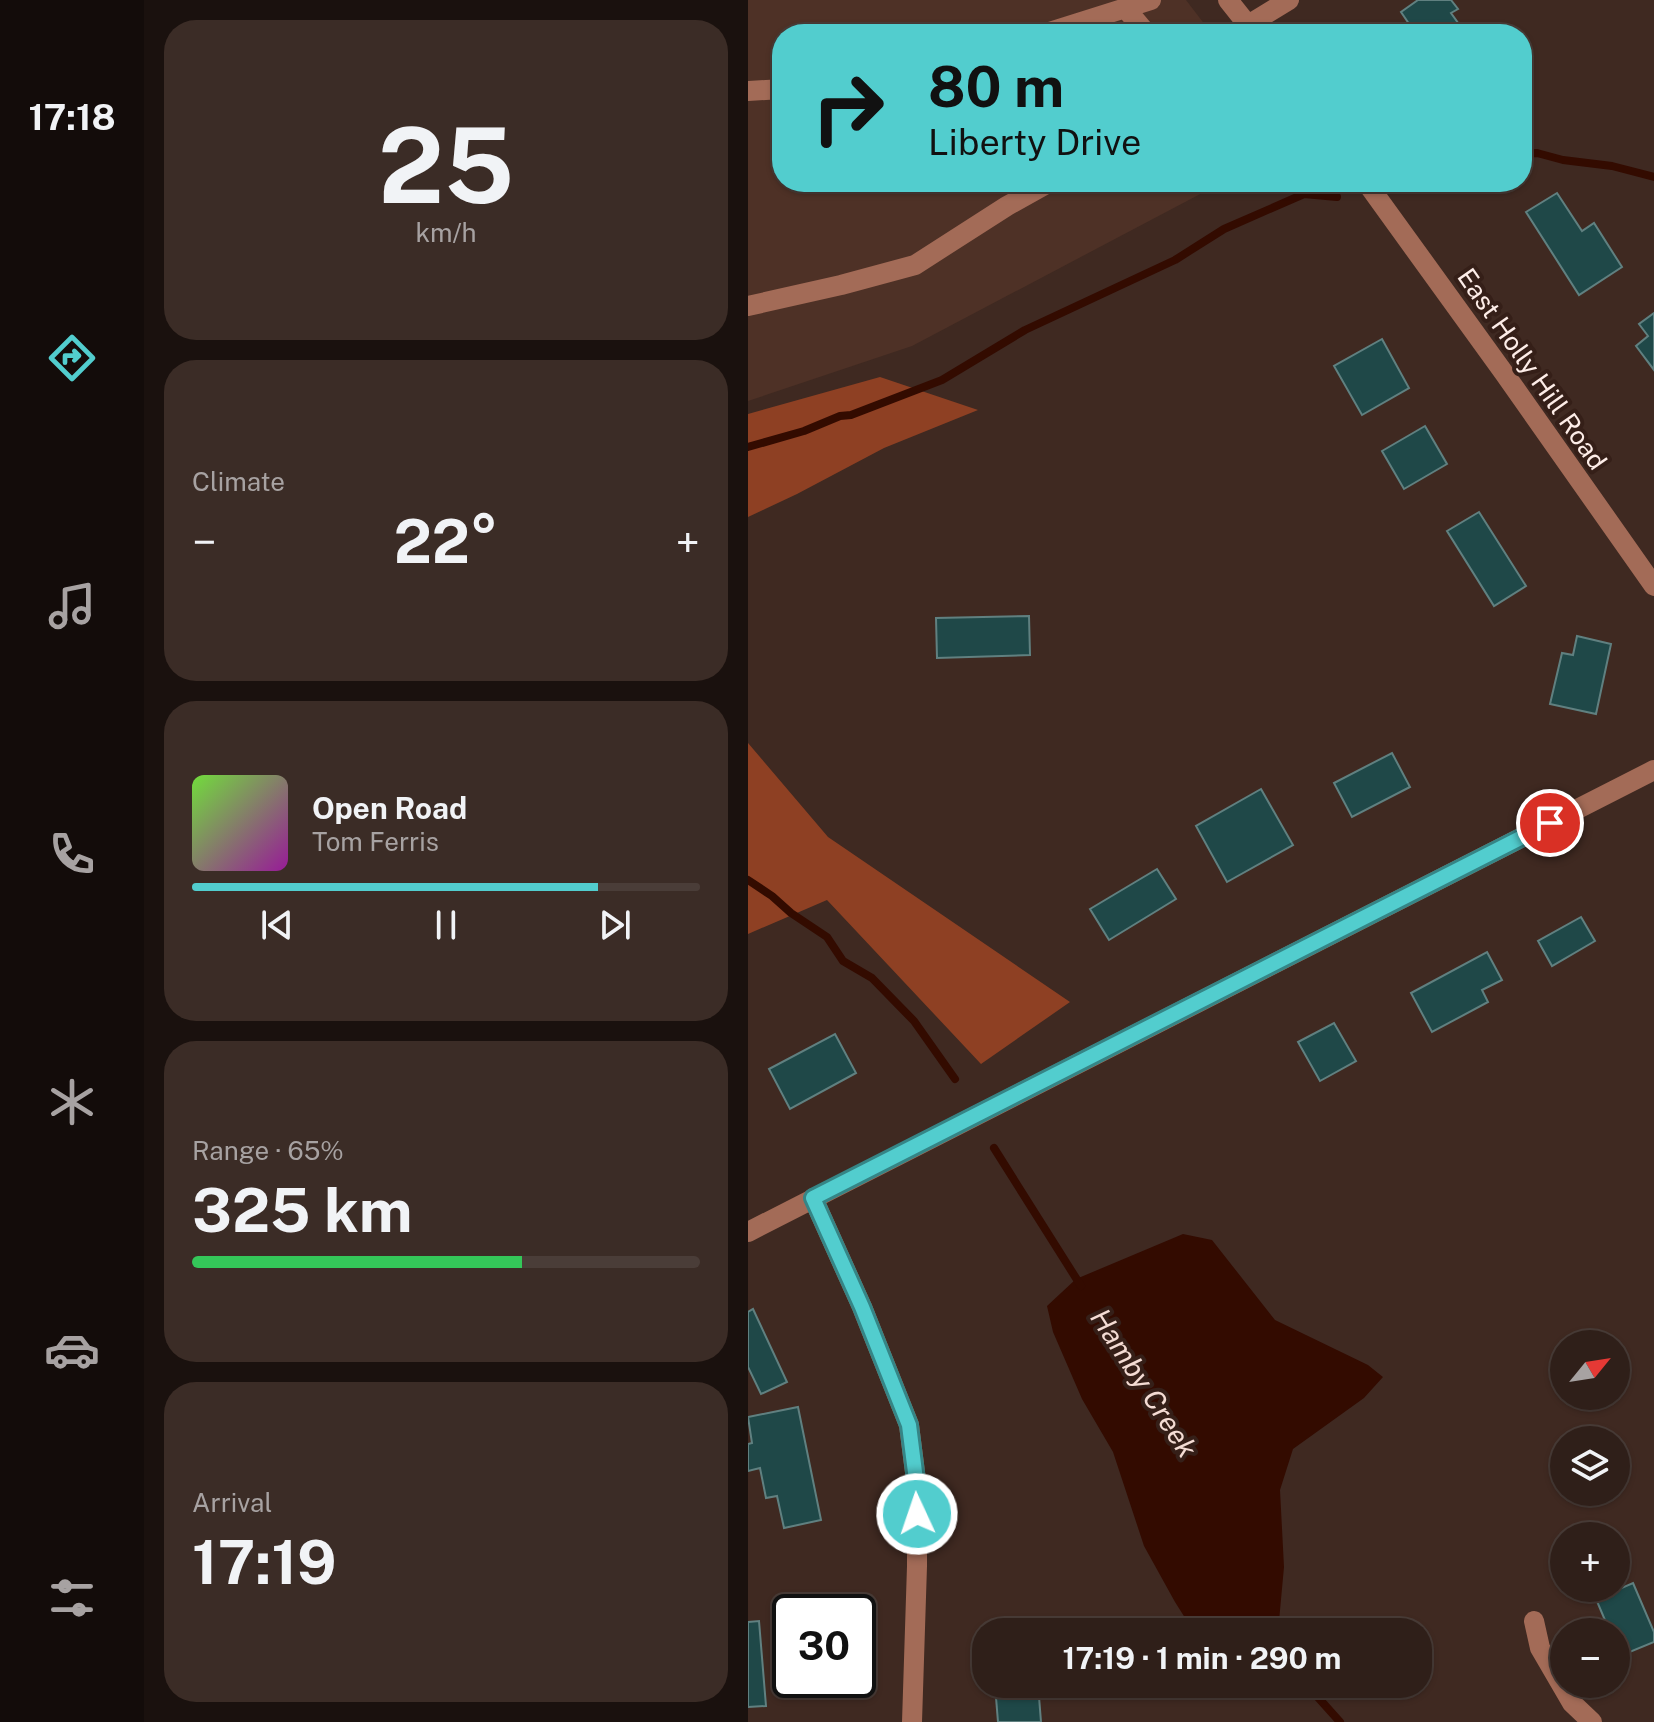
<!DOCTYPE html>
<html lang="en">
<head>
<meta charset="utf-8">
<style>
	:root { --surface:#2f1f19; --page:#3b2c26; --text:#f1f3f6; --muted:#a7a2a2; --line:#4a3d38; --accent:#52cdce }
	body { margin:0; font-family:"Public Sans",sans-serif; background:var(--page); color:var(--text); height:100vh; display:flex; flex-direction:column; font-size:30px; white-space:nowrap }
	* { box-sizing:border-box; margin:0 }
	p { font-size:26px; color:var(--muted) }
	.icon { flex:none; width:44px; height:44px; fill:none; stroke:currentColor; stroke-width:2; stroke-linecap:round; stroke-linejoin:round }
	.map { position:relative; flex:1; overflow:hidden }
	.side { display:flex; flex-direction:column; gap:20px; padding:20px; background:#1a110e; width:604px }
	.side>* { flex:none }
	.guide { position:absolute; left:24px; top:24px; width:760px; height:168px; border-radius:32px; box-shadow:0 2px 6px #0004,0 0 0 2px var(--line); background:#52cdce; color:#111; overflow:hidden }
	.needle { width:52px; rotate:60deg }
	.buttons { position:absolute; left:802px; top:1330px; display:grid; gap:16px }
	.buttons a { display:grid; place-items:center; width:80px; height:80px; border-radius:50%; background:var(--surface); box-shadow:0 2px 6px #0004,0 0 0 2px var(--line); font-size:40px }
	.speed { position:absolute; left:24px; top:1594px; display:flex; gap:16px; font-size:40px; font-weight:700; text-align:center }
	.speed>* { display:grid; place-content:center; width:104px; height:104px; border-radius:50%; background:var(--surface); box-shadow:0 2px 6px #0004,0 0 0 2px var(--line); line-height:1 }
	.speed .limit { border:4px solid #111; border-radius:12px; background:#fff; color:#111 }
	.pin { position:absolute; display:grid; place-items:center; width:68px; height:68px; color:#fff; margin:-34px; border:4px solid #fff; border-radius:50%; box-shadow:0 2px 8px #0007 }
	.me { position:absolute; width:88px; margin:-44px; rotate:357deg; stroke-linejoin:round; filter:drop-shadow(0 0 6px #0008) }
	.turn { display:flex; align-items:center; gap:28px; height:168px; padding:0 24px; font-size:36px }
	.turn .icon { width:104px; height:104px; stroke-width:2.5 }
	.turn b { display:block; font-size:56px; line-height:68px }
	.big { font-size:60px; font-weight:700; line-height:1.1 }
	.side .card { flex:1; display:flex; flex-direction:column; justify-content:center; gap:12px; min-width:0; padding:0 28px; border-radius:32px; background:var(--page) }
	.side .dial { align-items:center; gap:0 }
	.dial b { font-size:104px; line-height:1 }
	.song { display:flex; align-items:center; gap:24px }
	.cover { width:96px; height:96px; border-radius:12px; background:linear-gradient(135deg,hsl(100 70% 55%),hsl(300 70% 35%)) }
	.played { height:8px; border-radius:4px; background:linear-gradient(90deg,var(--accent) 80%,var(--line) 80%) }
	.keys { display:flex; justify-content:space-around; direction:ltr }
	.heat { display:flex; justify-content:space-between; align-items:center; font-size:44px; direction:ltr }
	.charge { height:12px; border-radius:6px; background:linear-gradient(90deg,#34c759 65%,var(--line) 0) }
	.trip { position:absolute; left:224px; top:1618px; width:460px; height:80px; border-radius:32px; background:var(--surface); box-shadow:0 2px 6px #0004,0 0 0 2px var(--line); font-weight:700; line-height:80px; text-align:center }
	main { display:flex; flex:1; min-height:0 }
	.menu { display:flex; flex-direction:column; width:144px; justify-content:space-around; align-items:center; background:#130c0a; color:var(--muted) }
	.menu .icon { width:56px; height:56px }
	.menu .current { color:var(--accent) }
	.menu b { font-size:36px; color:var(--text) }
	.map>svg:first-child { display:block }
</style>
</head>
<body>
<main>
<nav class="menu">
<b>17:18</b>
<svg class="icon current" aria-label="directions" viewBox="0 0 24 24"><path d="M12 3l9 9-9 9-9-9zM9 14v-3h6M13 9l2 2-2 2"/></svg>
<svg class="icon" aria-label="music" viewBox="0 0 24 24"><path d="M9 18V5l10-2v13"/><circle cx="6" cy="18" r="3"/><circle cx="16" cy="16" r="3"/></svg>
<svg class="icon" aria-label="phone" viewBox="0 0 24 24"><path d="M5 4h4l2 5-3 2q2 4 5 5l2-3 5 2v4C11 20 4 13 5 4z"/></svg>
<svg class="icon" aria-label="climate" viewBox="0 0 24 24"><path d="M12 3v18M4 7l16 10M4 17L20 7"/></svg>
<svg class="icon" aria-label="car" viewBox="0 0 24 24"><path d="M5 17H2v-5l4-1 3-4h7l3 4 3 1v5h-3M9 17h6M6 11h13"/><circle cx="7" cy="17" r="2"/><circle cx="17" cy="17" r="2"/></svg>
<svg class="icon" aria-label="filters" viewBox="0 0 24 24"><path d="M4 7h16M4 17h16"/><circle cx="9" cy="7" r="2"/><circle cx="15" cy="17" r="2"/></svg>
</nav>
<section class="side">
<div class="card dial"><b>25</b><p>km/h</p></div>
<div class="card"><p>Climate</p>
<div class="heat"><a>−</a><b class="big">22°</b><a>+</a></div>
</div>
<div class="card">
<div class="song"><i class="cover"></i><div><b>Open Road</b><p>Tom Ferris</p></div></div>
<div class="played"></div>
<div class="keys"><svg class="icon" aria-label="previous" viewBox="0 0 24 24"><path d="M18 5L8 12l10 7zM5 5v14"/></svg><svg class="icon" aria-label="pause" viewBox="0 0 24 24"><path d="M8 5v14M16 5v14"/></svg><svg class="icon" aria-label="next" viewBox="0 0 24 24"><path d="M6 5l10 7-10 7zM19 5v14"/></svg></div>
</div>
<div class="card"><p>Range · 65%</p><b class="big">325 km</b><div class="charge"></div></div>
<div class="card"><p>Arrival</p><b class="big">17:19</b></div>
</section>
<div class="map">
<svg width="906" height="1722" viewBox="0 0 906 1722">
	<rect width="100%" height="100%" fill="#3f2921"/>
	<!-- built -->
	<path fill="#4e3126" d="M0,0H438L464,34H34V182H475L164,346L0,401Z"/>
	<!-- forest -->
	<path fill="#8e4023" d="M132,377L230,410L136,448L49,494L0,517V414Z
		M0,743L80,837L322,1002L233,1064L79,900L0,934Z"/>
	<!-- water -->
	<path fill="#330b00" d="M435,1234L464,1240L527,1320L620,1365L635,1377L616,1398L545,1449L532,1490L536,1567L530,1632H446L427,1602L396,1546L365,1452L334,1399L305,1332L299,1306L328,1279Z"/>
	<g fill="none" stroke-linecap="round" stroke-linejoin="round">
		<!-- stream -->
		<path stroke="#330b00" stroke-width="8" d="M774,154L789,153L815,160L864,166L906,177
			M0,447L56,431L92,416L103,415L194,380L277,330L427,260L476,229L556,194L589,197
			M0,880L24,896L43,913L79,937L95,961L124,978L166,1021L207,1079
			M246,1148L333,1286
			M558,1684L592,1722"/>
	</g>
	<!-- building -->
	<path fill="#1f4848" stroke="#608080" stroke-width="2" d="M670,0H703L710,9L703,13L718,34H668L653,12Z
		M809,193L834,231L846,223L874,267L831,295L778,212Z
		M906,313V370L888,346L900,336L891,324Z
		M634,339L661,388L614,415L586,366Z
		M677,426L699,464L656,489L634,451Z
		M731,512L778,586L746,606L699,531Z
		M281,616L282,655L189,658L188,618Z
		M829,636L863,644L848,714L802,704L814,653L825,655Z
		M644,753L662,787L604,817L586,783Z
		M513,789L545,845L479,882L448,826Z
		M409,869L428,899L361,940L342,909Z
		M833,917L847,941L804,966L790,941Z
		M739,952L754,980L734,990L740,1002L684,1032L663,993Z
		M586,1023L608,1061L572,1081L550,1042Z
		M87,1034L108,1073L42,1109L21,1069Z
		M5,1309L39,1382L13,1394L0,1367V1312Z
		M50,1407L73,1520L36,1528L29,1496L18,1498L12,1468L0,1471V1444L4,1443L0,1417Z
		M885,1583L906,1632V1642L872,1656L868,1646V1632H862L848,1599Z
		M11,1621L18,1706L0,1707V1622Z
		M290,1684L293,1722H250L247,1685Z"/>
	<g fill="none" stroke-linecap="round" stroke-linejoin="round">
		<!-- minor -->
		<path stroke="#a36b57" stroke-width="20" d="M480,0L507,34
			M378,9L399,34
			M500,25L541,0
			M295,34L403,0
			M0,91L34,89
			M618,182L756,373L906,586
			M0,306L93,285L167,265L259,206L302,182
			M65,1198L114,1307L161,1425L169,1488V1566L164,1722
			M0,1232L906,770
			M786,1621L792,1648L824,1703L844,1722"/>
	</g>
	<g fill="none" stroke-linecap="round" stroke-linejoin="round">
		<!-- route casing -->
		<g stroke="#358586" stroke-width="20">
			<path id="route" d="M169,1514V1488L161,1425L114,1307L65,1198L802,823"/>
		</g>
		<!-- route -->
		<use href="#route" stroke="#52cdce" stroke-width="14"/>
	</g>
	<g text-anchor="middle" stroke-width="8" stroke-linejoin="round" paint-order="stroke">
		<!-- street labels -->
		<g font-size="26" fill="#fdede8" stroke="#351f18">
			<text transform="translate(784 369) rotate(55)" y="9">East Holly Hill Road</text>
		</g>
		<!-- water labels -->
		<g font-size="28" font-style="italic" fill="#f4dcd4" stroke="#351f18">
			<text transform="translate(396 1383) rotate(57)" y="10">Hamby Creek</text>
		</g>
	</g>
</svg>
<div class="buttons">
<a><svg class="needle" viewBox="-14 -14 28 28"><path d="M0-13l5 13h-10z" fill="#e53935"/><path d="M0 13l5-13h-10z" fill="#a7a2a2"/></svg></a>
<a><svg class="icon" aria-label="layers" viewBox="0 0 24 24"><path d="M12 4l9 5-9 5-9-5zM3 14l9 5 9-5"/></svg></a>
<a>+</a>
<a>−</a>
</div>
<div class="speed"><div class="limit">30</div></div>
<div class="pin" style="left:802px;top:823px;background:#d93025"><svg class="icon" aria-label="arrive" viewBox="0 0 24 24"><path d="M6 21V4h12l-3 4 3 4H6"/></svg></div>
<svg class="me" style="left:169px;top:1514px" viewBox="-20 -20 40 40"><circle r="17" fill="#52cdce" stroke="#fff" stroke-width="3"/><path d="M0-11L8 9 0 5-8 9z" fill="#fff"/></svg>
<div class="trip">17:19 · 1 min · 290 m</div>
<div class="guide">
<div class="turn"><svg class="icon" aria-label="right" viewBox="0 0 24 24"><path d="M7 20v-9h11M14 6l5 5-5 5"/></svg><div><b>80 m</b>Liberty Drive</div></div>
</div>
</div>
</main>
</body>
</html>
